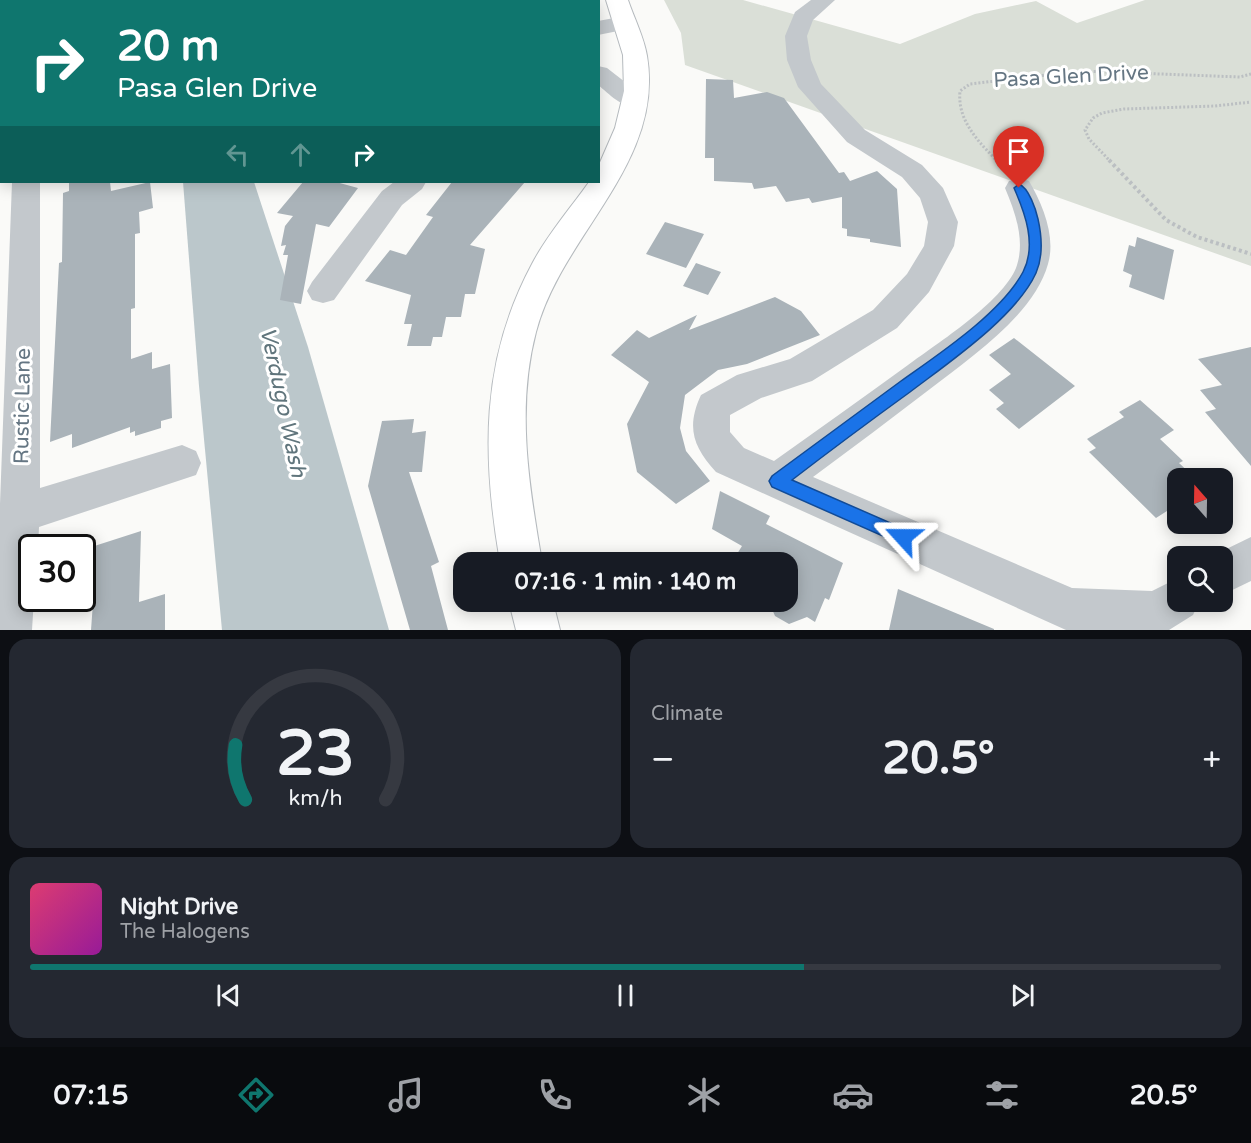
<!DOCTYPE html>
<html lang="en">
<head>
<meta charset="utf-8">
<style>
	:root { --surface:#171b24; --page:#242831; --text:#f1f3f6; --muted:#9ea1a6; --line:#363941; --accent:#0f766e }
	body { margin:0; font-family:"Varela Round",sans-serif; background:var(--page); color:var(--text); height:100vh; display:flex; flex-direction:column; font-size:22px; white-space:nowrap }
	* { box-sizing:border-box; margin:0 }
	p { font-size:20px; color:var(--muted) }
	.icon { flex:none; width:33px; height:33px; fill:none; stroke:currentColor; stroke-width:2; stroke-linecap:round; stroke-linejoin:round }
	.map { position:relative; height:630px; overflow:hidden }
	.side { display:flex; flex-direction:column; gap:9px; padding:9px; background:#0d0f14; flex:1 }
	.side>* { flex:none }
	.guide { position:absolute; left:0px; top:0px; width:600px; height:183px; box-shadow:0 3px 15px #0003; background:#0f766e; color:#fff; overflow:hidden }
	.needle { width:39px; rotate:340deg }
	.fabs { position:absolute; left:1167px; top:468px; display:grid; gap:12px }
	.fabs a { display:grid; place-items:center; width:66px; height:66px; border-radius:12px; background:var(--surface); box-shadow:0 3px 15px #0003; font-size:30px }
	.speed { position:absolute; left:18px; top:534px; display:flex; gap:12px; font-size:30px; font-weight:700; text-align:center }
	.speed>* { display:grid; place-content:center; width:78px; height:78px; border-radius:50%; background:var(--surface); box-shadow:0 3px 15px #0003; line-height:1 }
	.speed .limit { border:3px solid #111; border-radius:9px; background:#fff; color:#111 }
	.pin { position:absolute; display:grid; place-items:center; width:51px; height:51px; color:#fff; margin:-62px -26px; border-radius:50% 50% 50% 0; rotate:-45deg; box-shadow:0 0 6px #0007 }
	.pin .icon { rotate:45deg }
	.me { position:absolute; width:66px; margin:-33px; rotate:294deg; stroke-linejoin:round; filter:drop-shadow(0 0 4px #0008) }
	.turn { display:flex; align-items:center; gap:21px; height:126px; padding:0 18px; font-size:27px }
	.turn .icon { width:78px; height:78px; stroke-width:2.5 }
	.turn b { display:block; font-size:42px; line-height:51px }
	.lanes { display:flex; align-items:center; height:57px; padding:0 18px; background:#0003; justify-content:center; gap:30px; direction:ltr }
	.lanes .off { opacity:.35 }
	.big { font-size:45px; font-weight:800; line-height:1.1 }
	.side .widget { flex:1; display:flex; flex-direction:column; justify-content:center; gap:9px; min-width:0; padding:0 21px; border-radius:18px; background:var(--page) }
	.side .dial { align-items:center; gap:0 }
	.dial svg { height:156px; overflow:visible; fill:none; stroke:var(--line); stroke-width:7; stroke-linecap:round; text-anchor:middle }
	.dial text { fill:var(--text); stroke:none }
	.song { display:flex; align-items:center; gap:18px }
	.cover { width:72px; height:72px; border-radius:9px; background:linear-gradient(135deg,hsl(340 70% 55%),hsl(300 70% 35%)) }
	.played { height:6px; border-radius:3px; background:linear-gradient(90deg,var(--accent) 65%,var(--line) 65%) }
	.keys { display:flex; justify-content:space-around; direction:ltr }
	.heat { display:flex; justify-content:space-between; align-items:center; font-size:33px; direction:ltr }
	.side .tiles { flex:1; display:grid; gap:9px; grid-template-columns:1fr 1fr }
	.widget:last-child { grid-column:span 2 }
	.trip { position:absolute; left:453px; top:552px; width:345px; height:60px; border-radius:18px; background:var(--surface); box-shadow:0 3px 15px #0003; font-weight:800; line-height:60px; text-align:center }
	.tab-bar { display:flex; height:96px; justify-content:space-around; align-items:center; background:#090b0e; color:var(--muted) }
	.tab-bar .icon { width:42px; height:42px }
	.tab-bar .current { color:var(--accent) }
	.tab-bar b { font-size:27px; color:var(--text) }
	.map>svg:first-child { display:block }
</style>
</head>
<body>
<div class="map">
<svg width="1251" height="630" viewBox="0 0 1251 630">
	<rect width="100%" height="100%" fill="#fafaf8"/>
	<!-- green -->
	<path fill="#dadfd7" d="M0,0H583L2,2L0,162Z
		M664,0H743L900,44L975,14L1036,1L1077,23L1145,0H1251V139L1235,135L1251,139V266L685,65L681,33Z"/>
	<!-- water -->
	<path fill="#bbc7cb" d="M183,182H254L308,347L389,630H222L199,386Z"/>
	<!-- building -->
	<path fill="#aab3b9" d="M706,79L733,80L734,98L767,92L784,98L839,173L844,172L850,181L877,171L897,189L901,247L870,242V239L847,236V229L842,228V197L812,203L809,198L786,202L776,186L754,189L752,183L714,181V158H705Z
		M69,182H110L111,191L150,182L153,208L139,212L140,233L135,234V308L131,309V359L152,352V369L170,364L172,418L161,421V428L135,436V431L130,433V427L72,448V434L50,442L59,263L62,262L63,193L69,191Z
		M303,182H336L358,188L329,227L316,224L301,304L280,300L288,255H283L286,245L281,246L285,226L293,216L277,213Z
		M452,182H525L470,245L485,249L475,294H465L461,317H446L442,337H433L431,346H407L412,324H404L411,295L365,281L390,250L406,255L433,217L426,215Z
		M665,222L704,234L686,268L646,254Z
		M1137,237L1174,250L1164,300L1129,287L1132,275L1123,271L1129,245L1135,247Z
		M696,263L721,272L708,295L683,286Z
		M775,297L801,311L820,335L747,364L718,370L685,395L680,428L686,451L710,481L676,504L637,472L627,424L649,382L611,355L637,330L649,338L697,315L689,330Z
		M1014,338L1075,386L1019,429L996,409L1004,403L989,390L1011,374L989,355Z
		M1251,347V466L1205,412L1216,409L1200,390L1222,385L1198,359Z
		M1140,400L1174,430L1160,439L1183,461L1179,463L1195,478H1178V504L1156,518L1089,452L1096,448L1087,439L1124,417L1119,412Z
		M414,419L412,433L426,431L422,472H409L439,562L431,566L448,630H410L368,486L382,421Z
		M720,491L770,516L766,524L843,563L829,600L825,598L815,622L807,617L789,624L775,616L769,602H788V562H732L742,546L712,529Z
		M141,531L139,602L165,594V630H91L94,589L82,593V550Z
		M898,589L994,629V630H889Z"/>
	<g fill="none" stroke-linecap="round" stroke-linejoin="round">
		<!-- major casing -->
		<g stroke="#b5babe" stroke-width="2">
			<path id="major" d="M606,0H628C634,18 644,37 647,56C665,164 561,235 536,332C516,408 529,486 542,562H500C482,457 480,361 532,264C547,235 570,209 589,182H598V167L615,128L624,91L623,55Z
				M509,602H553L560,630H516Z"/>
		</g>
		<!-- path-far1 -->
		<path stroke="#bbbfc2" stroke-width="3" stroke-dasharray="2 2" stroke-linecap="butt" d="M998,162C979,142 957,121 960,91L970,84L1081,71L1240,77L1251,74
			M1111,162L1089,139L1085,130L1093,118L1102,113L1124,109L1215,106L1251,102"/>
		<!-- path -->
		<path stroke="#bbbfc2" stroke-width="4" stroke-dasharray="3 3" stroke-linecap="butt" d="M996,160L1004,169
			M1109,160L1166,220L1197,237L1251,254"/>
		<!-- minor -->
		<path fill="#c3c8cc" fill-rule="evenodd" d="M811,0H835L813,20L807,36L811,60L821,84L865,130L922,165L943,188L958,222L954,246L929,292L897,328L812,381L761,398L730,415V432L744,448L774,461C819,429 864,397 908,365C938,343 1002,302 1016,268C1026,241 1015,212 1005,188L1009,181L1019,178L1029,181C1043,205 1056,237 1048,264C1034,315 970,358 930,389C891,419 852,448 813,477L1072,588L1152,591L1178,578V602H1199L1193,615L1169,630H1066L716,472C693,447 686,427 701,395L737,375L790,359L873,310L907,274L924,246L928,222L920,198L902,177L847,142L798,87L787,60L785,36L795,12Z
			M625,16L633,18L636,23L633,28L598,35V21Z
			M598,66L607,68L643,96L647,101L643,106C624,111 612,96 598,85Z
			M0,161H2V179H0Z
			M12,182H40V488L182,445L196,451L201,463L196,475L39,527L38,548H32V598H34L32,630H0V504Z
			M394,182H426L422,189L402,205L334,300L323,303L312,300L307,291L312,282L382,191Z
			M1251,537V581L1222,595V556H1212Z"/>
		<!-- major -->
		<use href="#major" fill="#fff" fill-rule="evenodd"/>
	</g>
	<!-- route -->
	<path fill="#1a73e8" stroke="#114b97" stroke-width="1.5" d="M1019,184C1029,188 1036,210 1038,219C1042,237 1043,257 1036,273C1016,317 948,363 910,392C870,421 831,450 792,480L909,531L912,537L909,542L903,545L772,487L769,481L772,476C815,444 858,413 901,381C939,354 1001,313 1023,272C1037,245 1025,213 1014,188Z"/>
	<g text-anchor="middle" stroke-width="6" stroke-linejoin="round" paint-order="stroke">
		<!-- street labels -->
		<g font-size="21" fill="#657683" stroke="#fff">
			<text transform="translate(1071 76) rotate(-3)" y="7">Pasa Glen Drive</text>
			<text transform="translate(22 406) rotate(-89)" y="7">Rustic Lane</text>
		</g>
		<!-- water labels -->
		<g font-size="22" font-style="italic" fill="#60757c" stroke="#fff">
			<text transform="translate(284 402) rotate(78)" y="8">Verdugo Wash</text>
		</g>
	</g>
</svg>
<div class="fabs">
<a><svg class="needle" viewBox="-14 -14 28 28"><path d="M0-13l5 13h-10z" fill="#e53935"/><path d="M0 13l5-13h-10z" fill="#9ea1a6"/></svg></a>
<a><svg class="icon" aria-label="search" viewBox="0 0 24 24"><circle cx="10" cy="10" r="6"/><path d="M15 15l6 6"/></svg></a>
</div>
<div class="speed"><div class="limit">30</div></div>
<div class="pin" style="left:1019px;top:188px;background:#d93025"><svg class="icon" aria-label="arrive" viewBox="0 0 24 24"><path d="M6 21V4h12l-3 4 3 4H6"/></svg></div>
<svg class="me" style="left:903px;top:537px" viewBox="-20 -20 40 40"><path d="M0-17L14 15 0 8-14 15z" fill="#1a73e8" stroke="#fff" stroke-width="4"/></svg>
<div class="trip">07:16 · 1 min · 140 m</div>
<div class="guide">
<div class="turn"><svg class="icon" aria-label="right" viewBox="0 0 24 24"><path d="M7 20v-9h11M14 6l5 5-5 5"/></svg><div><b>20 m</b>Pasa Glen Drive</div></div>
<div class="lanes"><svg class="icon off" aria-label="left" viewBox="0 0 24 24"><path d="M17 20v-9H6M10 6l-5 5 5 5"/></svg><svg class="icon off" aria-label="ahead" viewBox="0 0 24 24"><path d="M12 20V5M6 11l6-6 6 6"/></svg><svg class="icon" aria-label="right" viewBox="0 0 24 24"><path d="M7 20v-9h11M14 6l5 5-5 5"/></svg></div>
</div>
</div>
<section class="side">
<div class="tiles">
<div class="widget dial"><svg viewBox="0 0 100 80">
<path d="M14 69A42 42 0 1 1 86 69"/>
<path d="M14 69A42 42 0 0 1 9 41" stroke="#0f766e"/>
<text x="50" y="56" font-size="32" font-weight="700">23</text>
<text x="50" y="72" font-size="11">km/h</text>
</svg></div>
<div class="widget"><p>Climate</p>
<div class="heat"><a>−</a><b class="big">20.5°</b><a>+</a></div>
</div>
<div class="widget">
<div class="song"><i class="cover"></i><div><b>Night Drive</b><p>The Halogens</p></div></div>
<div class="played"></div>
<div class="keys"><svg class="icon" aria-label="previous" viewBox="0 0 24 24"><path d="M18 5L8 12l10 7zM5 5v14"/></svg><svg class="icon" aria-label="pause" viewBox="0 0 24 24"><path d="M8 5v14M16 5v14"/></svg><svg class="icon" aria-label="next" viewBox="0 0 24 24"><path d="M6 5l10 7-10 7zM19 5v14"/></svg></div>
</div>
</div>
</section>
<nav class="tab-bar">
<b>07:15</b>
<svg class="icon current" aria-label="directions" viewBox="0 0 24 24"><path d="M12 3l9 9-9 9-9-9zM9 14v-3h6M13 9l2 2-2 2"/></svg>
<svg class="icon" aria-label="music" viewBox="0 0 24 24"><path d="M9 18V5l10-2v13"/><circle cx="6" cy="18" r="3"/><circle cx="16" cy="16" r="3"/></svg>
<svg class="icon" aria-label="phone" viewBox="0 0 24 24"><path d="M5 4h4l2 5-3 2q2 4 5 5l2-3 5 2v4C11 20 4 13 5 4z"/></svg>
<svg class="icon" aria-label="climate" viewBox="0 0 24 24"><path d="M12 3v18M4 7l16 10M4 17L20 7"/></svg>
<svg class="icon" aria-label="car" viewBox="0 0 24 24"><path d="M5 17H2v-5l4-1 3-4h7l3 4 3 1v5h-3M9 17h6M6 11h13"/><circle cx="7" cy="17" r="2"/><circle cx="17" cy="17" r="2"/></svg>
<svg class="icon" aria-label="filters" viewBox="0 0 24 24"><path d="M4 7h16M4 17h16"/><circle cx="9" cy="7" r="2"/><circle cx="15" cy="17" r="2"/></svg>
<b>20.5°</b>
</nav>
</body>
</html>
